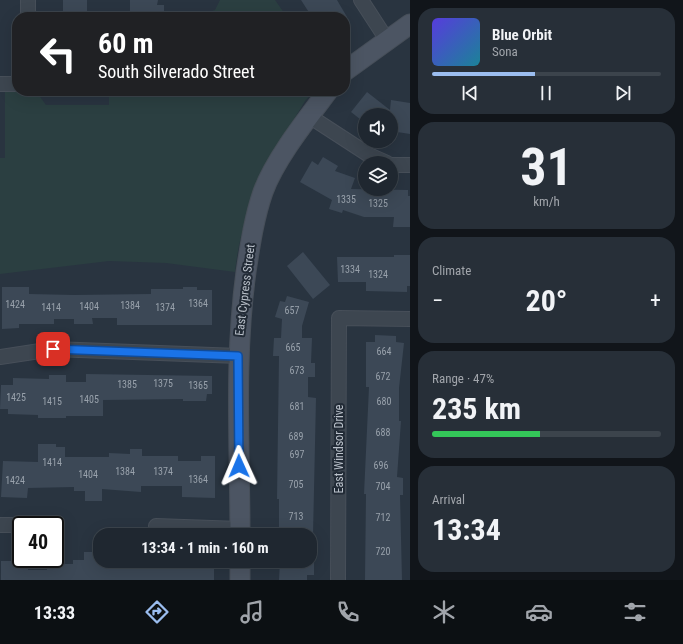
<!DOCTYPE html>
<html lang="en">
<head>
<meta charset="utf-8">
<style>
	:root { --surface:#1f2730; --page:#272f38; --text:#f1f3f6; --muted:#a1a5ab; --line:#3c444c; --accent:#9bbdef }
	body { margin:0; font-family:"Roboto Condensed",sans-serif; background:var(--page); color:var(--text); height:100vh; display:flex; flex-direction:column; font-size:15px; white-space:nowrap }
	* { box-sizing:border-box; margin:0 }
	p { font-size:13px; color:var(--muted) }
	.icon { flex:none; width:22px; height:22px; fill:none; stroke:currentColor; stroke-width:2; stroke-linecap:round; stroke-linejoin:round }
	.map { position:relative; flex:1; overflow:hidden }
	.drawer { display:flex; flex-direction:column; gap:8px; padding:8px; background:#11151a; width:273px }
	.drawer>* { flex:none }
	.top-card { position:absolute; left:12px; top:12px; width:338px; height:84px; border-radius:16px; box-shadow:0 4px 16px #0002,0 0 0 1px var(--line); background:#202124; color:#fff; overflow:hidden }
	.controls { position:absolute; left:358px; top:108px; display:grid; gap:8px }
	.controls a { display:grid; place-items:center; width:40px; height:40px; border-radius:50%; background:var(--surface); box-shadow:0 4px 16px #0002,0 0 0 1px var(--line); font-size:20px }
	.speed { position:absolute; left:12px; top:516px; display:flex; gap:8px; font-size:20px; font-weight:700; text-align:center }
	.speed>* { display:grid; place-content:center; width:52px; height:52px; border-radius:50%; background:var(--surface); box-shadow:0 4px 16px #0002,0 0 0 1px var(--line); line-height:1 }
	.speed .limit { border:2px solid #111; border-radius:6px; background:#fff; color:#111 }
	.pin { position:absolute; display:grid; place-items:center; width:34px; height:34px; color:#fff; margin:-17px; border-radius:8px; box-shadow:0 2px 6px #0006 }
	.me { position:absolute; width:44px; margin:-22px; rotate:359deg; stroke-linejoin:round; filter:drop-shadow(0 0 3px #0008) }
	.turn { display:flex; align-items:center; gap:14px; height:84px; padding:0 20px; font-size:18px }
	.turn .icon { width:52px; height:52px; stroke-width:2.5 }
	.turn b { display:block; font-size:28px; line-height:34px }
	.big { font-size:30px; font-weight:700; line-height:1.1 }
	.drawer .widget { flex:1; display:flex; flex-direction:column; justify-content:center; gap:6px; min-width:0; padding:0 14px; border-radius:16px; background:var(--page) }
	.drawer .dial { align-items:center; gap:0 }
	.dial b { font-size:52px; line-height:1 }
	.song { display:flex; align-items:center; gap:12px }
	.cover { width:48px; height:48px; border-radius:6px; background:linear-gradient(135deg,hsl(250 70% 55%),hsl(190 70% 35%)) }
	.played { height:4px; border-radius:2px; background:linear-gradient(90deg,var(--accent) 45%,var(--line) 45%) }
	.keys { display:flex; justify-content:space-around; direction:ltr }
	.heat { display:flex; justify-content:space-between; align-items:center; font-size:22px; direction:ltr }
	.charge { height:6px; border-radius:3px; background:linear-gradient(90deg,#34c759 47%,var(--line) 0) }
	.trip { position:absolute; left:93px; top:528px; width:224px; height:40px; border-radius:16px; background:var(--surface); box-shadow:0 4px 16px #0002,0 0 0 1px var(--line); font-weight:700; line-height:40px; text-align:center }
	.tabs { display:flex; height:64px; justify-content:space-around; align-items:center; background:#0c1013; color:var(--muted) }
	.tabs .icon { width:28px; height:28px }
	.tabs .selected { color:var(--accent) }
	.tabs b { font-size:18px; color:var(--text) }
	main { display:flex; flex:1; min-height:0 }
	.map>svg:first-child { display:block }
</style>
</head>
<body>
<main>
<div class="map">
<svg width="410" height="580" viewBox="0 0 410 580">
	<rect width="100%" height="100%" fill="#293440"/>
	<!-- green -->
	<path fill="#2b3f41" d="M220,0H275L287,17H186L190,12L197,16L215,10Z
		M36,91L46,105H109V91H314L305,101C271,157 242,205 235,272L166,263L109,261L0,274V158H5V92Z"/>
	<!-- building -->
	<path fill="#3c4856" d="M63,0H87V17L63,16Z
		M130,0H158L157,5H164V17H130Z
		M301,0H337L347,17H312Z
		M367,92L390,110L391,100L410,103V134L391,131V115H365V123L351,112Z
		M323,157L338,166L335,171L355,178L351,189L408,190V196H410V227H393L394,217H364L343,210L342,213L329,209L332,200L300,182L312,161L318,165Z
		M303,252L330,285L313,299L287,266Z
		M394,255H410V286H407V292L366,291V282H338L337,257H394Z
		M2,287H29V294L74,295L151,294V289H183V287H197V290H212V325H117V318H92L93,324H74V319H54V324H19V328L2,329Z
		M287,296L309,302L302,326V338H312L311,363H315V377H308V397L316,398L313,535H279V499H277L279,356H273L274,338H281L282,319L275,317L280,301L285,302Z
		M375,335L396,336V342L404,343L399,388V421H401L397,477L403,478V495H400L402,580H365L366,494H364L369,387H366V342H375Z
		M86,374L212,376V394H207L206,401H183V399L103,400V416H66V418H38V415L8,414V409H0L1,385H13V378L49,379V375H66V382H86Z
		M38,444H56V447H65V457H109V453L130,454V449H142V456H178V461H201V456H215V498L182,497V486H141V492L102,489V501H85V491H74V487L28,488L27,498L1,497L3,461L38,462Z
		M11,552H21V559H28V570H47V564H73V560H84V552H100V561H141V564L214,561V580H1V561H11Z
		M280,561H314V575H307V580H279Z"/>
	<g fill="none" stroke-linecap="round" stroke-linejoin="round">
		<!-- street casing -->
		<g stroke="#474f59" stroke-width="16">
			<path id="street" d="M361,0L387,40
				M28,17V0
				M0,84H17
				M309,116L369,155L387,163
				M391,165H410
				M0,357L53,349L239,356
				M0,525H21
				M156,526L240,529
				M338,580L339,318L410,319"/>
		</g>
		<!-- secondary casing -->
		<g stroke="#474f59" stroke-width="21">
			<path id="secondary" d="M345,71L410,24
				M240,535C240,447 234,359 246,272C250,246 254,218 263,192C275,159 307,119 328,91
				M240,580V561"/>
		</g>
		<!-- street -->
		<use href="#street" stroke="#3d4650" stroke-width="14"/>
		<!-- secondary -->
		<use href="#secondary" stroke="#4c5563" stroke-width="19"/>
	</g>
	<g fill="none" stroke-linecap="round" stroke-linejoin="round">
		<!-- route casing -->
		<g stroke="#114b97" stroke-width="10">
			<path id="route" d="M53,349L238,356L239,466"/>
		</g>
		<!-- route -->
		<use href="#route" stroke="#1a73e8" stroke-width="7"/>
	</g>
	<g text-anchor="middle" stroke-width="4" stroke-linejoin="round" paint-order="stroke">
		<!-- number labels -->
		<g font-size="10" fill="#98a1ab">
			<text x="346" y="203">1335</text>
			<text x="378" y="207">1325</text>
			<text x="350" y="273">1334</text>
			<text x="378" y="278">1324</text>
			<text x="198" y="307">1364</text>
			<text x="15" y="308">1424</text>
			<text x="130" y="309">1384</text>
			<text x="89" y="310">1404</text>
			<text x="51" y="311">1414</text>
			<text x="165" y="311">1374</text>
			<text x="292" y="314">657</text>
			<text x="293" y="351">665</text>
			<text x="384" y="355">664</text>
			<text x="297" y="374">673</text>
			<text x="383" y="380">672</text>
			<text x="163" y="387">1375</text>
			<text x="127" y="388">1385</text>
			<text x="198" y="389">1365</text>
			<text x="16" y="401">1425</text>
			<text x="89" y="403">1405</text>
			<text x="52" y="405">1415</text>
			<text x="384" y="405">680</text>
			<text x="297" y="410">681</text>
			<text x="383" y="436">688</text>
			<text x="296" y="440">689</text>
			<text x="297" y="458">697</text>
			<text x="52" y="466">1414</text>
			<text x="381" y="469">696</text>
			<text x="125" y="475">1384</text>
			<text x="163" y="475">1374</text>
			<text x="88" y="478">1404</text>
			<text x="198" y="483">1364</text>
			<text x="15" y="484">1424</text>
			<text x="296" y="488">705</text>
			<text x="383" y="490">704</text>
			<text x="296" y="520">713</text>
			<text x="383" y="521">712</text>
			<text x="383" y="555">720</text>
		</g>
		<!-- street labels -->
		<g font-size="12" fill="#bac1ca" stroke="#222b36">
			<text transform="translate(245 290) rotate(-83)" y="4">East Cypress Street</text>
			<text transform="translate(339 449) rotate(-90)" y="4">East Windsor Drive</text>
		</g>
	</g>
</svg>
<div class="controls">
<a><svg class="icon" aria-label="sound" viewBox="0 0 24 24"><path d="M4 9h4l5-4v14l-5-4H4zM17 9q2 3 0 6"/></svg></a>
<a><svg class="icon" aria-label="layers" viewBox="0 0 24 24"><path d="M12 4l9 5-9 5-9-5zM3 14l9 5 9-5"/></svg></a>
</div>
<div class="speed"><div class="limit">40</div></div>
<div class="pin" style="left:53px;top:349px;background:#d93025"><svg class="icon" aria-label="arrive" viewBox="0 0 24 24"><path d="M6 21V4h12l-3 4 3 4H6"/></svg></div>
<svg class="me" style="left:239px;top:466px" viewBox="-20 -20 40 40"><path d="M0-17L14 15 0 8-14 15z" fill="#1a73e8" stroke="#fff" stroke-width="4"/></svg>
<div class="trip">13:34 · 1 min · 160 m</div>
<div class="top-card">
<div class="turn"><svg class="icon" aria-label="left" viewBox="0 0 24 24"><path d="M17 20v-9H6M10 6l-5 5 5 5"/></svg><div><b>60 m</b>South Silverado Street</div></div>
</div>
</div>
<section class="drawer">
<div class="widget">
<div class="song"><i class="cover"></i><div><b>Blue Orbit</b><p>Sona</p></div></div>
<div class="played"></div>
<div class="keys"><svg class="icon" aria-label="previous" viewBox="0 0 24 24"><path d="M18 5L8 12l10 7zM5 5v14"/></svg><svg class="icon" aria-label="pause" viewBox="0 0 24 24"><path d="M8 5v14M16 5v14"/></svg><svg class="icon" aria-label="next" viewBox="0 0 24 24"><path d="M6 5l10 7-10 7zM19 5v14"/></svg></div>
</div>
<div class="widget dial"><b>31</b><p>km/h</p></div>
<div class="widget"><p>Climate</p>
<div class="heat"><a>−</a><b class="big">20°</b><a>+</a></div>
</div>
<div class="widget"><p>Range · 47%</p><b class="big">235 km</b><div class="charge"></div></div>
<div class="widget"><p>Arrival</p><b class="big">13:34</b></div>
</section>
</main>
<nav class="tabs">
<b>13:33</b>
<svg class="icon selected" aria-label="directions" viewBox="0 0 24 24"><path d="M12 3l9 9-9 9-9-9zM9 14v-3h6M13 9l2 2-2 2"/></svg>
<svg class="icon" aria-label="music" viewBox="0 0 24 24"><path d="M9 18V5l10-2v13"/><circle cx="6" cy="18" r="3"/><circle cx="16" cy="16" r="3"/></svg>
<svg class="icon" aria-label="phone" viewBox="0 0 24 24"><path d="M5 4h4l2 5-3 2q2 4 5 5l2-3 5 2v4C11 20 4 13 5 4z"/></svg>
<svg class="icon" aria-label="climate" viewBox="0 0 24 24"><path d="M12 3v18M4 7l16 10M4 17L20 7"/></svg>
<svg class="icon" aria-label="car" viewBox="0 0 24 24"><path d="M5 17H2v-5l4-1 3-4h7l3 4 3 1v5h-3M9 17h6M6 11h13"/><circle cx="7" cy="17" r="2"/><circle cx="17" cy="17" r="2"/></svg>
<svg class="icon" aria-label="filters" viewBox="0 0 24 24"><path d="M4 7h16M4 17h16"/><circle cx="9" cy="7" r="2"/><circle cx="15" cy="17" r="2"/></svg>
</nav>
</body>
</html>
